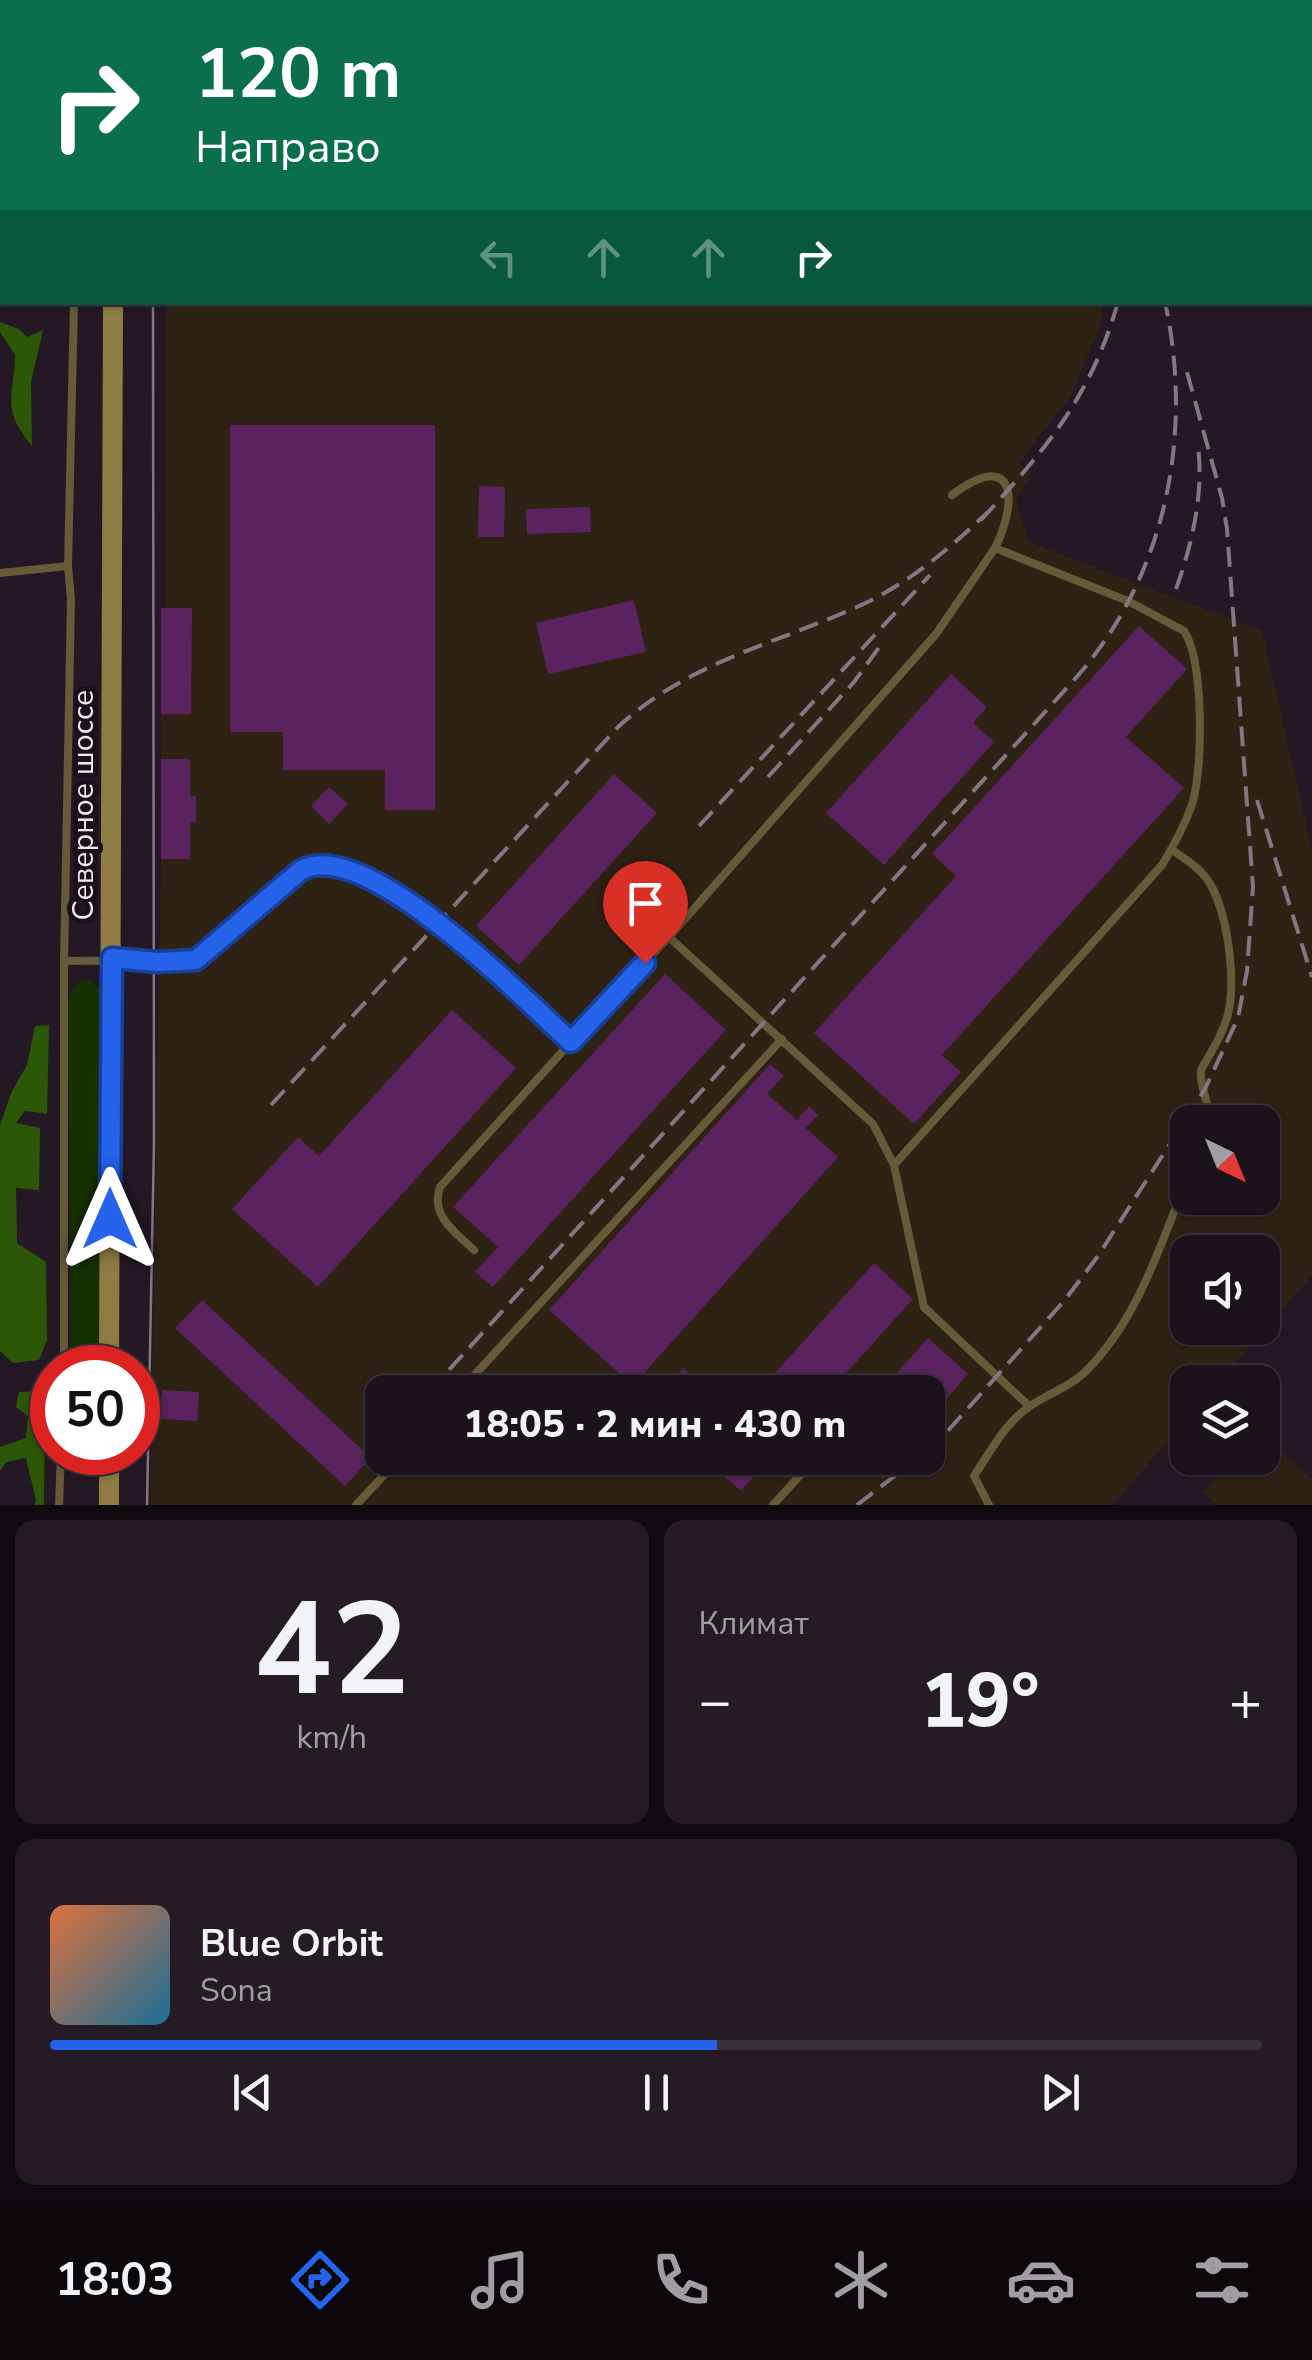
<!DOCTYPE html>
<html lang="ru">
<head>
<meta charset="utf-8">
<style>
	:root { --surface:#1b121c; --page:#241b25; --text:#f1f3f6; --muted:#a09ea3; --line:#39323b; --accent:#2563eb }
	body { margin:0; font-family:"Nunito Sans",sans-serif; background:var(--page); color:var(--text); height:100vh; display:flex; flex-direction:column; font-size:38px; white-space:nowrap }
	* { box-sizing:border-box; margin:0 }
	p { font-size:32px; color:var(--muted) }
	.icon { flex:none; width:55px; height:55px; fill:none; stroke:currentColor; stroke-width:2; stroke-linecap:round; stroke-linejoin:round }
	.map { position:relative; height:1505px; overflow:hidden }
	.sheet { display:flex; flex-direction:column; gap:15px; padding:15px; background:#0f0a0f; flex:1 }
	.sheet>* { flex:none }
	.top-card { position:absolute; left:0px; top:0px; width:1312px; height:305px; box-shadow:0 2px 8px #0004,0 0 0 2px var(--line); background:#0b6e4f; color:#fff; overflow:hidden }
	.needle { width:65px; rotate:137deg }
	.tools { position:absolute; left:1170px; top:1105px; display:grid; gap:20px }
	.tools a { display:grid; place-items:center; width:110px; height:110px; border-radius:20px; background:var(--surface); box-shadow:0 2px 8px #0004,0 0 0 2px var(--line); font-size:50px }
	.speed { position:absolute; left:30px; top:1345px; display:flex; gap:20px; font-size:50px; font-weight:700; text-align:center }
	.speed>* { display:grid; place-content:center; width:130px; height:130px; border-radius:50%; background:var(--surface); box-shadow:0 2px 8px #0004,0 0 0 2px var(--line); line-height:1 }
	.speed .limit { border:15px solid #d22; background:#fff; color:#111 }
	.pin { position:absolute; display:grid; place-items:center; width:85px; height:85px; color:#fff; margin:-102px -42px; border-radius:50% 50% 50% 0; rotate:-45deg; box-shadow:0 0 10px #0007 }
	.pin .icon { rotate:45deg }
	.me { position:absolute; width:110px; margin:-55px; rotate:0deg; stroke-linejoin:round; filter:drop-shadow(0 0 8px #0008) }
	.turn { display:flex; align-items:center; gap:35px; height:210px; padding:0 30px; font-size:45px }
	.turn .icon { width:130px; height:130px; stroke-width:2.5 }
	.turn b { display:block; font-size:70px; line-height:85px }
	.lanes { display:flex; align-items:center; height:95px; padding:0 30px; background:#0003; justify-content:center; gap:50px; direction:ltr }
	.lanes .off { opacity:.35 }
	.big { font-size:75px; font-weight:800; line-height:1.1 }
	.sheet .widget { flex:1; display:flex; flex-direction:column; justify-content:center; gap:15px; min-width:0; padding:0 35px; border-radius:20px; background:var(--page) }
	.sheet .dial { align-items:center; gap:0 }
	.dial b { font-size:130px; line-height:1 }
	.song { display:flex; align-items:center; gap:30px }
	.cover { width:120px; height:120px; border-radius:15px; background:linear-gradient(135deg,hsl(20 70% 55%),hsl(200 70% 35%)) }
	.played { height:10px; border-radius:5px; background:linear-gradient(90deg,var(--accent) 55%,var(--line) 55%) }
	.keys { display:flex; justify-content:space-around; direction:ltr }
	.heat { display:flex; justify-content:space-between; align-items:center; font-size:55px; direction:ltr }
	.sheet .tiles { flex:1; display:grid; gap:15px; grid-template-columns:1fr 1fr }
	.widget:last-child { grid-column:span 2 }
	.trip { position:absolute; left:365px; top:1375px; width:580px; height:100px; border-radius:20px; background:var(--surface); box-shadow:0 2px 8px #0004,0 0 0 2px var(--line); font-weight:800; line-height:100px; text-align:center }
	.menu { display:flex; height:160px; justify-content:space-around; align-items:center; background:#0b070b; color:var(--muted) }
	.menu .icon { width:70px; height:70px }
	.menu .active { color:var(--accent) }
	.menu b { font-size:45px; color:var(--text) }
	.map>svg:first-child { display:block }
</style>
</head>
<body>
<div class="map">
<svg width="1312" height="1505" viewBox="0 0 1312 1505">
	<rect width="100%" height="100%" fill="#241825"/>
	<!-- industrial -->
	<path fill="#2e2214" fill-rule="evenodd" d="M166,303H1103L1099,329L1070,397L1019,463L1032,476L1016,499L1028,542L1262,631L1312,850V1276L1219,1382H1188L1187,1419L1113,1505H150L161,859V608L165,607ZM1188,1122H1262V1198H1188ZM1188,1252H1262V1328H1188ZM382,1392H928V1458H382Z
		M1263,1433L1312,1480V1505H1217L1203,1492L1237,1458H1262Z"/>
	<!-- green -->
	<path fill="#153100" d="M81,980H90L103,992L101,1367H72L71,1364L68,1002L73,987Z"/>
	<!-- forest -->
	<path fill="#2b5706" d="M0,322L19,329L27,337L43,330L31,383L32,446C0,407 14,398 15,355L0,332Z
		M49,1025L47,1114L25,1111L16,1123L40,1128L39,1190L16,1188L17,1243L46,1262L47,1340L39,1360L13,1363L0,1351V1125L12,1091L27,1065L35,1026Z
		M40,1391L45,1398L44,1505H34L36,1501L26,1458L6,1462L0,1471V1447L26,1438L28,1416L16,1407L19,1392Z"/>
	<!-- building -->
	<path fill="#5a225e" d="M230,425H435V810H385V770H283V732H230Z
		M479,486L505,487L504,537H478Z
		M590,507L591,532L527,534L526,509Z
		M634,600L646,652L548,674L536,623Z
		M161,608H192L191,714H161Z
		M1139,626L1187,669L1126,737L1184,788L942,1055L961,1072L914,1124L814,1033L956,876L932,854Z
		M951,674L987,707L973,723L994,742L884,865L826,813Z
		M161,759H190V796H196V822H190V859H161Z
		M614,774L657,813L519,965L476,926Z
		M329,787L348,804L329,824L311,806Z
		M665,974L726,1030L493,1287L475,1272L498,1247L453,1207Z
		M452,1010L516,1068L318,1287L232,1209L298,1137L319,1156Z
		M770,1064L784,1076L767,1094L797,1120L809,1106L818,1115L806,1128L838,1157L645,1372L663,1389L683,1368L709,1392H640L549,1310Z
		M874,1263L913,1299L829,1392H758Z
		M202,1300L371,1458L345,1486L175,1328Z
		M928,1338L968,1374L928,1420V1392H880Z
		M162,1390L199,1392L197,1421L161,1419Z
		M703,1458H771L741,1491Z"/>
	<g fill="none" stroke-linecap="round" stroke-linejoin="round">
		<!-- lane -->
		<path stroke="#665a38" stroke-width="8" d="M1036,0V2
			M176,2V0
			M0,283H2
			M952,495C1015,448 1019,499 995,548
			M0,573L68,566
			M1171,849C1182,857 1194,864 1202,873C1227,898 1237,980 1228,1014C1223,1034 1211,1052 1201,1070C1199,1088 1211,1103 1208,1122
			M669,937L873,1124L894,1165L924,1307L1029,1406
			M64,961L196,960L301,871C363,833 525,1000 571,1042L669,937L936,634L995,548L1128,601L1184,631C1204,661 1203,766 1193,801C1186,824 1174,845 1162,865L894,1165
			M474,1250C455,1232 430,1216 440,1187L571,1042
			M64,1368V961L71,599L68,566L74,302
			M459,1392L782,1039
			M59,1505L61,1452
			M356,1505L400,1458
			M773,1505L816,1458
			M989,1505L974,1476C989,1454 1004,1425 1026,1409C1044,1395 1067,1389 1084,1373C1138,1321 1161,1243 1188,1176"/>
		<!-- secondary -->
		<path stroke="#8f7c44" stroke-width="20" d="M116,2V0
			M109,1368L113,302
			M109,1505V1452"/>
		<!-- tram -->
		<path stroke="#827783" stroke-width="2.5" d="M151,0L152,2
			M147,1505L154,1142L153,302"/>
		<!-- rail -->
		<path stroke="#827783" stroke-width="4" stroke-dasharray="20 10" stroke-linecap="butt" d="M1256,0L1257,2
			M1310,177L1312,183
			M981,520C1046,449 1091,397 1118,302
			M1176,589C1192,545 1204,493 1198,446
			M768,777L854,682L880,646
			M1257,800L1312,977
			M699,826L930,575
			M271,1105L618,727C687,663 774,644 857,607C908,584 948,550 988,512
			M429,1392L1074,680C1166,577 1194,435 1165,302
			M928,1453L1064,1301L1098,1256L1205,1089L1238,1018L1247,971L1253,887L1227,529L1222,498L1185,365
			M857,1505L918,1458"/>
	</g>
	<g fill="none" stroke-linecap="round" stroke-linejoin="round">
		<!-- route casing -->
		<g stroke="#184099" stroke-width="25">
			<path id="route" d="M110,1219L112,958L158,962L196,960L300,871C362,832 526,1001 571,1042L645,963"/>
		</g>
		<!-- route -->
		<use href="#route" stroke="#2563eb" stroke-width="18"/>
	</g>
	<g text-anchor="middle" stroke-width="10" stroke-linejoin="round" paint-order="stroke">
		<!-- street labels -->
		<g font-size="30" fill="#f1e8f1" stroke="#1b0f1b">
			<text transform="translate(83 805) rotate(-90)" y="10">Северное шоссе</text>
		</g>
	</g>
</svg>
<div class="tools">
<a><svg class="needle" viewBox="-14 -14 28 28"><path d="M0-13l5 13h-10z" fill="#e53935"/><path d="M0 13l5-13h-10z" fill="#a09ea3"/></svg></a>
<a><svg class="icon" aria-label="sound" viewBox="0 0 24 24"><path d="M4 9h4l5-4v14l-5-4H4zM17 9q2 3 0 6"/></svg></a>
<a><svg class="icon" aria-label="layers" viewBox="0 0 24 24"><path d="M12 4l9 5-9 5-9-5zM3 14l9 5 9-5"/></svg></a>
</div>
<div class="speed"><div class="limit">50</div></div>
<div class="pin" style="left:645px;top:963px;background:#d93025"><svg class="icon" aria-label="arrive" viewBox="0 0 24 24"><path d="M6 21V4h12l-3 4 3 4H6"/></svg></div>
<svg class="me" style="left:110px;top:1219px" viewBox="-20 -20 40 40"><path d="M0-17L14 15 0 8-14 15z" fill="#2563eb" stroke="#fff" stroke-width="4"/></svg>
<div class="trip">18:05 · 2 мин · 430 m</div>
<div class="top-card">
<div class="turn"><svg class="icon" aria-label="right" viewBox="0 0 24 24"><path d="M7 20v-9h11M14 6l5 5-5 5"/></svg><div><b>120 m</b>Направо</div></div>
<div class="lanes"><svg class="icon off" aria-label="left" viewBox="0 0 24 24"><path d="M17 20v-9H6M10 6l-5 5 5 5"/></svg><svg class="icon off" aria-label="ahead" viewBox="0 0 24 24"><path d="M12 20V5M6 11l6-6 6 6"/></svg><svg class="icon off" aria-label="ahead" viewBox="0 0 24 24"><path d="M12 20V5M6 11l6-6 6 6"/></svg><svg class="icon" aria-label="right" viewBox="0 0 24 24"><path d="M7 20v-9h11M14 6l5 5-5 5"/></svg></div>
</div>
</div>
<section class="sheet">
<div class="tiles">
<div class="widget dial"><b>42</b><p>km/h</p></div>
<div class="widget"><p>Климат</p>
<div class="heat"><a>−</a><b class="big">19°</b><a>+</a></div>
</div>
<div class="widget">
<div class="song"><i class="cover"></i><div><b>Blue Orbit</b><p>Sona</p></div></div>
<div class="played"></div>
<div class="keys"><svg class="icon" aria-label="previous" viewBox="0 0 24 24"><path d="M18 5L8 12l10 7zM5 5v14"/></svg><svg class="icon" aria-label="pause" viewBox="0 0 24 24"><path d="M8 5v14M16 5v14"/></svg><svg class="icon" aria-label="next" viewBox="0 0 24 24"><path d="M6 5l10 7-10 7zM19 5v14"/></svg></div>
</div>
</div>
</section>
<nav class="menu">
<b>18:03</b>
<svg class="icon active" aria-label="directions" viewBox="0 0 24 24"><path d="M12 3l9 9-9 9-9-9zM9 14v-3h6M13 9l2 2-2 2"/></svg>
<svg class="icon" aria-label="music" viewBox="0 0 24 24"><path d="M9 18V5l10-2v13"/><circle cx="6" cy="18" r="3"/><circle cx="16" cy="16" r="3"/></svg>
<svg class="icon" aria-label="phone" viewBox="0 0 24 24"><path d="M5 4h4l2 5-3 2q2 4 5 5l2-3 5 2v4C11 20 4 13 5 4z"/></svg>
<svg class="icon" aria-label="climate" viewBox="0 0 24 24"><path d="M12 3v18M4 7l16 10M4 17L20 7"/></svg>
<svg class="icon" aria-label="car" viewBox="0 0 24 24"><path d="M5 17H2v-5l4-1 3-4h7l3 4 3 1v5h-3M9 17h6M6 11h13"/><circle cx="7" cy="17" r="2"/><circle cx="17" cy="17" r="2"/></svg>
<svg class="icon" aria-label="filters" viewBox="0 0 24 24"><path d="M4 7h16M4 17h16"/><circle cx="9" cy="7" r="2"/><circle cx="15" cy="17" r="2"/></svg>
</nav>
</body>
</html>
